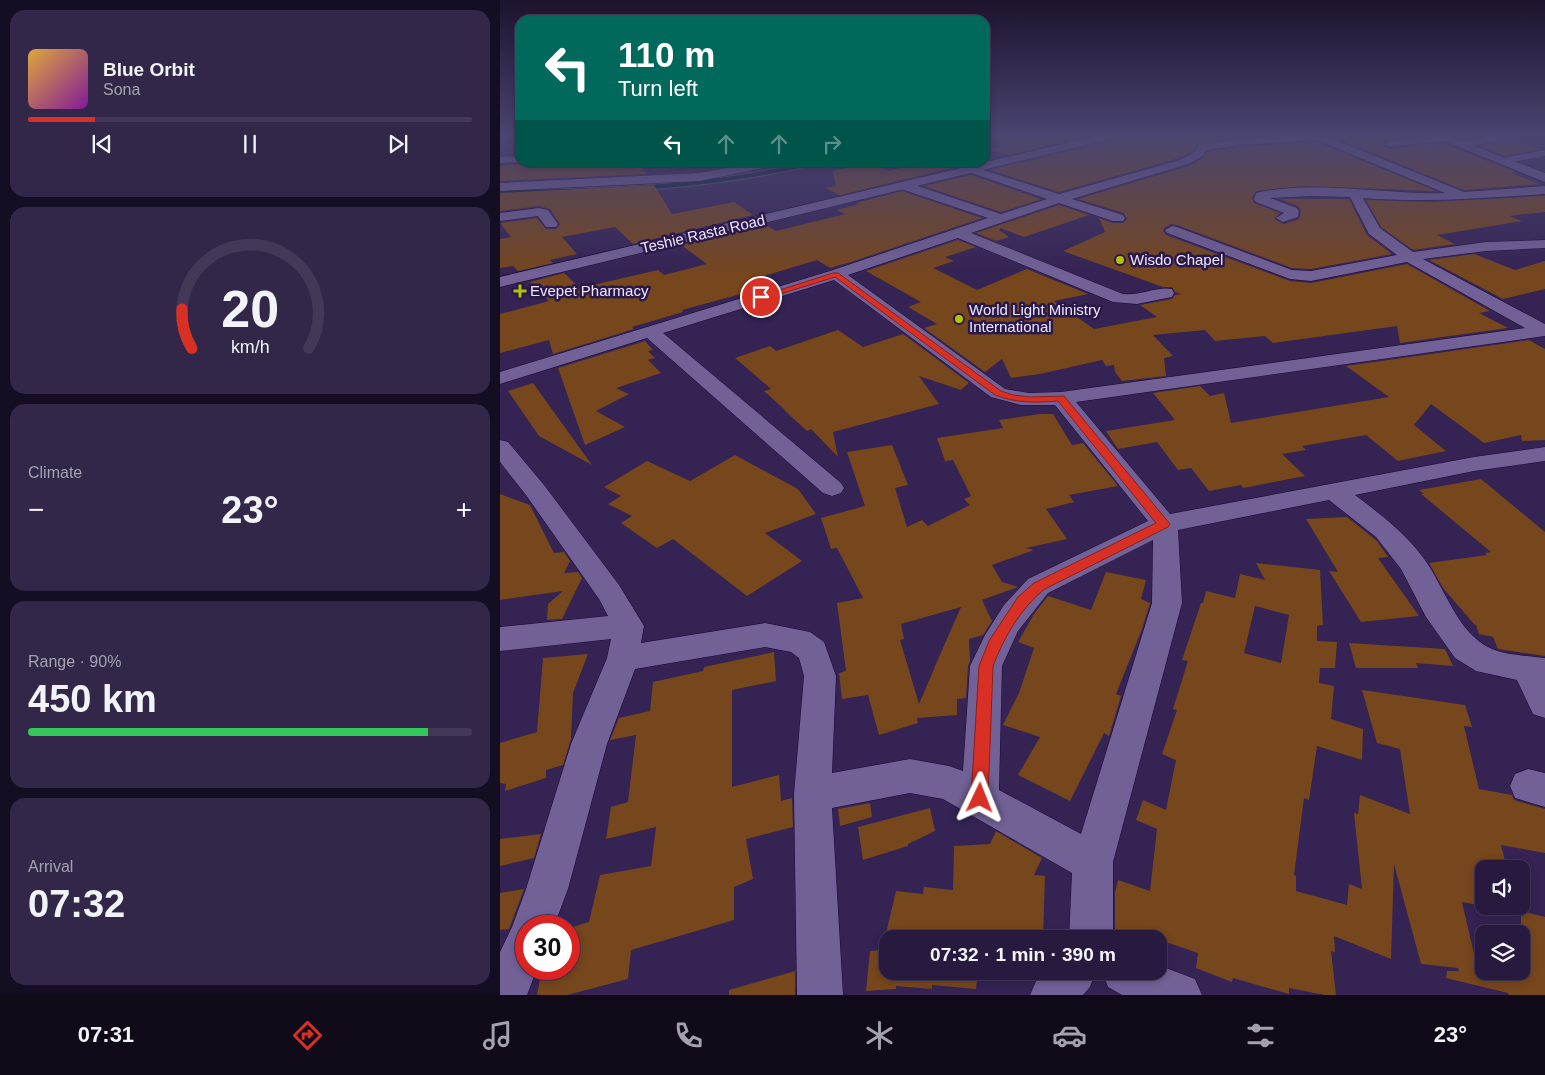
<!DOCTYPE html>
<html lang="en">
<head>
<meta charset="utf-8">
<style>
	:root { --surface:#271a3e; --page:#332749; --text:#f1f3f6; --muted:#a4a1b0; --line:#433858; --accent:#d93025 }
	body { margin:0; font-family:Arial,sans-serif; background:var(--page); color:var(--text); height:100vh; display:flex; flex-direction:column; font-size:19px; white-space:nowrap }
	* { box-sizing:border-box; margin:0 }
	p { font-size:16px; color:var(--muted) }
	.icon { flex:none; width:28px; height:28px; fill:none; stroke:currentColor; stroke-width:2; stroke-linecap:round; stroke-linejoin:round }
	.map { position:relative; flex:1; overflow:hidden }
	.drawer { display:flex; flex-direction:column; gap:10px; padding:10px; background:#150e22; width:500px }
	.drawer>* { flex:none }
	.banner { position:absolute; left:15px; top:15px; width:475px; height:152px; border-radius:15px; box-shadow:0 2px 8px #0003,0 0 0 1px var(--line); background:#00695c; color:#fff; overflow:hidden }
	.controls { position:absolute; left:975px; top:860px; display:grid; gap:10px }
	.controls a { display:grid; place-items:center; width:55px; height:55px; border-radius:10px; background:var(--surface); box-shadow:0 2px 8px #0003,0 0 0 1px var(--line); font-size:25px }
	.speed { position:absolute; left:15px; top:915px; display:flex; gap:10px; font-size:25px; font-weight:700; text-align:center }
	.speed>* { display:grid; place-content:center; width:65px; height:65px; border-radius:50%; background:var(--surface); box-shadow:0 2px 8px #0003,0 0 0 1px var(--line); line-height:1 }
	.speed .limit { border:8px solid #d22; background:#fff; color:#111 }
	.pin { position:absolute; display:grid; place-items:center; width:42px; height:42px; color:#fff; margin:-21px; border:2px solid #fff; border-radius:50%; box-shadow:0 1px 5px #0007 }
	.me { position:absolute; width:55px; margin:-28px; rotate:2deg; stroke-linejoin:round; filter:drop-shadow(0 0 4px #0008) }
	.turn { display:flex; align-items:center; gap:18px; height:105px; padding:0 20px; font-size:22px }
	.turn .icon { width:65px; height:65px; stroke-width:2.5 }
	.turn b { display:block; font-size:35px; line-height:42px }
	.lanes { display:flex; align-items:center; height:48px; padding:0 20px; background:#0003; justify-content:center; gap:25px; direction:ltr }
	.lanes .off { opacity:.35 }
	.big { font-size:38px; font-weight:800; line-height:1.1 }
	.drawer .tile { flex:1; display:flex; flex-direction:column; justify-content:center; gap:8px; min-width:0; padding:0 18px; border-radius:15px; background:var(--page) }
	.drawer .dial { align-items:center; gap:0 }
	.dial svg { height:130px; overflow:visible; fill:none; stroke:var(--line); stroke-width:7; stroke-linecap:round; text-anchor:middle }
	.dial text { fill:var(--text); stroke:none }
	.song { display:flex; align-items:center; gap:15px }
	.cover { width:60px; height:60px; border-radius:8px; background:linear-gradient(135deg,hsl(40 70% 55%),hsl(290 70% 35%)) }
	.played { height:5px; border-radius:2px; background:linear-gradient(90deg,var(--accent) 15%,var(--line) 15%) }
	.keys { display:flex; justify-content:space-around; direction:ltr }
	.heat { display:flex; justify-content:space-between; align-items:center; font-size:28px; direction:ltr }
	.charge { height:8px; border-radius:4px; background:linear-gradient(90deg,#34c759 90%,var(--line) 0) }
	.trip { position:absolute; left:379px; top:930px; width:288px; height:50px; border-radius:15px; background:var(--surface); box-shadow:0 2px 8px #0003,0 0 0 1px var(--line); font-weight:800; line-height:50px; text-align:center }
	.tab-bar { display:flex; height:80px; justify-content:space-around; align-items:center; background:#100a19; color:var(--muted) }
	.tab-bar .icon { width:35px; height:35px }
	.tab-bar .selected { color:var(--accent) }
	.tab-bar b { font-size:22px; color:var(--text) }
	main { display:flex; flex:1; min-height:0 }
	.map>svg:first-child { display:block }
</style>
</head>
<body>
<main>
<section class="drawer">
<div class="tile">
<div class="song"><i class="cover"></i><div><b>Blue Orbit</b><p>Sona</p></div></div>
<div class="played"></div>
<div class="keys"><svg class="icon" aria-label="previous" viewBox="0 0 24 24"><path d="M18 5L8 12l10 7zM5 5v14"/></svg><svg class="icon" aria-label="pause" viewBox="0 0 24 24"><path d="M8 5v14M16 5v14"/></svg><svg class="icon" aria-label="next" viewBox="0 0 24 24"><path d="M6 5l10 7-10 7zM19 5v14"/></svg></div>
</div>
<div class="tile dial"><svg viewBox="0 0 100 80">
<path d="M14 69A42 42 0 1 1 86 69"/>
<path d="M14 69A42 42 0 0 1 8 45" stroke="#d93025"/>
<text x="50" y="56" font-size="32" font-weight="700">20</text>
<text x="50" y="72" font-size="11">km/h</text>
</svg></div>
<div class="tile"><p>Climate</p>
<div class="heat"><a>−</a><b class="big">23°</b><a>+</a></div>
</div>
<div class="tile"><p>Range · 90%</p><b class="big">450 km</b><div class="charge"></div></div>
<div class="tile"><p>Arrival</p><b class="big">07:32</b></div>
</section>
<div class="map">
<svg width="1045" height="995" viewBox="0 0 1045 995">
	<rect width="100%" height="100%" fill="#342353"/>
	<!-- water -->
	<path fill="#051e2d" stroke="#4b5a6c" d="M299,163H323C217,190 109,193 0,198V190C100,188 201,186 299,163Z"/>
	<!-- building -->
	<path fill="#76461d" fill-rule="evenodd" d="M496,136H587L509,155L490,149L509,145L495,140Z
		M618,136H752L698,143L693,151L679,158L559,192L490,170L522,162H532L528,161L611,141Z
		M831,136H871V138L911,136L889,139L883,142V146L889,149L942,143L1016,172L1011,173L1040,184L964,190Z
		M1003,139L1041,149L1005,156L980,146Z
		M817,142L936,191L802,186L756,191L752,198L754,203L780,213L774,219L784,224L799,219L801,211L798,206L779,199H849L867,235L892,254L811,269L792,268L677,225L671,224L664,228L663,231L666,235L790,281L811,283L907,264L990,311L979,313L1008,328L900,343L897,326L773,343L765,336L715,341L705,330L653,335L673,356L664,358L666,376L622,381L615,372L614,365L606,366L602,360L540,374L511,378L502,359L485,372L424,328L437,324L408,307L421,302L366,271L458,240L476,247L445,257L454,261L433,268L477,290L527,269L588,294L554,301L594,329L657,317L640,305L672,299L675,295L682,294L675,292L672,287H663L563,251L605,232L599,218L613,223H623L627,219L624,213L578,199L689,166L704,158L707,152L741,147Z
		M45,162H84L82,166L139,163L147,174L0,181V166Z
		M423,162H476L340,195L325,188L336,186L333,171L368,163L389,171Z
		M471,175L541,199L501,212L424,186Z
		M154,185L172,214L234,202L253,215L133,244L115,227L62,237L77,254L50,260L53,263L18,271L13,266L0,268V239L11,237L0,223L37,218L46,229H56L60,224L50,209L39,206L0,211V193Z
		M402,191L482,218L351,262L330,268L317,260L247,281L259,289L182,310L183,312L132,327L134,329L53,354L49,340L0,353V314L49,301L30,282L64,273L80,288L158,270L164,275L207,264L181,245L266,225L276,231L345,214L337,210L359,204L356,203Z
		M1045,196V212L1009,216L1022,221L937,235L955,244L913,250L881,227L866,200L931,202Z
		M559,205L589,215L524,237L500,228L499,230L509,237L496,241L476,233Z
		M974,254L1015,270L1045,261V289L1003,299L929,260Z
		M338,330L363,347L403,334L469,383L461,390L419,376L439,404L333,432L338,457L311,429L307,431L284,410H285L264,391L271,389L235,358L270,346L276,351Z
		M1029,340L1045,349V440L1022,441L1021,435L984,443L931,404L914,425L946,451L898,461L866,435L802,446L806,450L782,454L805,476L743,488L741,485L709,491L691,468L678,470L657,442L618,449L606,431L675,420L653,393L700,386L710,396L724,393L731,423L889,397L846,366Z
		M145,341L153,350L148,351L155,358L148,360L161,373L116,388L129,394L96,411L125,427L85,445L58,368Z
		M33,383L92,465L39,436L8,391Z
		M540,414H553L572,445L583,443L618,486L569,495L574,502L546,509L567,539L526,548L534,550L492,565L502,582L518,587L482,600L492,621L483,635L469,639L470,661L468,666L466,698L457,699V715L417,718L418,723L379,735L368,695L342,699L339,673L346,671L337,603L363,598L337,548L331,549L321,518L365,506L347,452L392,445L408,485L395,488L407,527L422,520L428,526L470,505L464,499L471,496L453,460L445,461L437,438L503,428L499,420ZM461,607L439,657L419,704L400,640L404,639L401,624Z
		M235,455L298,489L316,514L265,533L302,561L247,596L173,539L157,548L121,523L132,516L108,504L121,496L104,487L147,461L190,481Z
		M981,479L1045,532V656L998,649L993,637L979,634L976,625L974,624L943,588L929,563L987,555L985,553L991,552L921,494H924L919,490Z
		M0,494L30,505L54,553L64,552L70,561L64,573L78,572L82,578L62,619L47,620L48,604L63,591L0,600Z
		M847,517L877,541L888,557L878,558L919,616L861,622L829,571L838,572L806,519Z
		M756,563L820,570L823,625L817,626V641L837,642L835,668H820L819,683L834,686L831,719L863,729L862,760L817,746L809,800L804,798L794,875L796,876V891L847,905L849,884L862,889L854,813L858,814L860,795L910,814L900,749L877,743L862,690L965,705L972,727L964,726L979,789L1012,795L1014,800L1045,809V853L1001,845L1007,869H984V906L962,902L978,971H1021V911L1045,917V995H1009L1008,993L946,978L947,971H959L958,968L921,964L894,864L891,959L834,936L835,952L831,951L836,995H825L789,988V994L733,978L732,982L696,968L698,953L628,929L626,939H615V893L618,880L650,891L657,829L636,820L643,800L666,810L676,760L662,754L677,710L673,709L688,661L682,660L701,603H703L706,591L735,598L740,574L765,580ZM755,606L789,615L781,663L744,653Z
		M606,572L646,580L641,599L650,603L642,629L616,694L621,696L609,736L604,733L570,801L518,775L540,737L503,725L519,693L534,648L518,642L534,614L548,596L591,610Z
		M849,643L945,649L953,666L916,663L918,668H856Z
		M274,652L276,681L232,690V787L279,775L281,801L292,798L293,827L246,839L253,879L234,887V920L131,950L128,979L67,995H37L42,969H69V928L89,922L100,875L151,866L156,827L106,839L111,807L128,802L136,735L110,740L119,718L150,711L153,682L203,671L204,667Z
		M88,654L73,693L71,739L63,765L46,770V778L5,791L6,784L0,783V743L37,732L43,658Z
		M370,803L372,817L340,826L338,809Z
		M430,808L435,831L408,844V846L363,860L358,827Z
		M496,831L542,858L534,875L545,876L543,939L438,932L436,939H388V971H478L476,989L432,985V989L396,986V989L366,991L370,951L382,950L396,891L423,894L424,887L453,890L454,846L490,844Z
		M41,834L34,858L0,866V839Z
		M24,889L9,929L0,930V893Z
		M295,971V995H229V990Z"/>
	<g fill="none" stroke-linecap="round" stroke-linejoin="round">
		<!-- minor casing -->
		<g stroke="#1c0837" stroke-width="1">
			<path id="minor" d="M782,136H825L964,192L1045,186V194C984,198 924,203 863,198L880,228L913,252L986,242L1045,240V248L986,251L923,259L1045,324V336L576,402L670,514L974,457L1045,447V461L974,471L855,495C880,514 903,531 922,556C945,586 956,633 992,649C1005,655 1030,656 1045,658V718L1033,714L1017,680L976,671L955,658L926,617L901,569L876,537L829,500L678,530L682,603L613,862V939H569L572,873L443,799L410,793L332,808L343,995H297L294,794L304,676L299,658L291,652L265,647L135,669L107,744L68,889L54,926H26V969H37L27,995H0V952L12,927L26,889L71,744L107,658L111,639L0,651V627L108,616L99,599L26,495L0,462V440L8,442L44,485L119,585L144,626L141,643L265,623L310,632L324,642L336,676L332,773L410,759L449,766L463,771L470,666L485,635L504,605L528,579L648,521L555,405H521L491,397L334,280L163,333L341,483L344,488L341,493L332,496L323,493L147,338L0,384V372L330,271L488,218L401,189L399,186L401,183H409L501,214L547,199L466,171L464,169L466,167H474L559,194L680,160L694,152L698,145L741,139ZM817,140L945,193C884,195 815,179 756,193L754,199L756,202L784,213L776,218L783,222L798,217L799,211L797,208L770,198L812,196L850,197L869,234L897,255L811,271L792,270L677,227L672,226L665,230L667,233L790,279L811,281L907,262L1025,328L561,392L529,393L505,389L348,275L458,238L613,302L637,304L672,297L674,293L672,289C658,286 639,296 623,294L471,233L559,203L613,221H623L625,218L623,215L572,199L688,164L703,156L706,150L741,145ZM653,540L652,603L581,834L499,790L502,666L518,631L548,593Z
				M930,136H946L947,138L942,141L889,147L884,144L889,141Z
				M986,136L998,137L996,141L961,148L956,145L957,143Z
				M1045,150V156L1002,164L996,161L1002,158Z
				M20,156V162L0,163V157Z
				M258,162H284L279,165L199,181L0,191V183L199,173Z
				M39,208L48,210L58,224L56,227H46L38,216L0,221V213Z
				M1028,769L1045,773V807L1015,798L1010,786L1015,774Z
				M658,965L695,979L702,995H622L608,987L602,971H658Z
				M544,971H596L590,987L583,995H530L537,979Z"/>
		</g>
		<!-- secondary casing -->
		<g stroke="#1c0837" stroke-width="1">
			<path id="secondary" d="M596,136H616L611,139L0,287V277Z
				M932,136H948L1045,173V182Z"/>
		</g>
		<!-- minor -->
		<use href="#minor" fill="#726197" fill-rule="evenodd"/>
		<!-- secondary -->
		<use href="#secondary" fill="#726197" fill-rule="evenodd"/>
	</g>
	<!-- sky -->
	<linearGradient id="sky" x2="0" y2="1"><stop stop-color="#1d132e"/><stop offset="0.49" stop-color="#4a4571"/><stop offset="1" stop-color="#4a4571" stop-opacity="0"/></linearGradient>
	<rect width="1045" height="276" fill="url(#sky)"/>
	<!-- route -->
	<path fill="#d93025" stroke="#8d1f18" d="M333,273H338L501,391L513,395L530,397L564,396L670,524L668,527L543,590C520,610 504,637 493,666L488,798L486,804L480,806L474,804L471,798L479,666L489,641L518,597L534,583L656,523L558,401C535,403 516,403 495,395L335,277L264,299L258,297Z"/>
	<!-- markers -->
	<g fill="#aec509" stroke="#2a1848" stroke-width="2">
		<circle cx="620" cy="260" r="5"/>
		<path d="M17.5 283.5h5v5h5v5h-5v5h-5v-5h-5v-5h5z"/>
		<circle cx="459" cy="319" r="5"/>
	</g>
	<g text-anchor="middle" stroke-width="5" stroke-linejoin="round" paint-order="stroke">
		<!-- far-street labels -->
		<g font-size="15" fill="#ede6ff" stroke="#2a1848">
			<text transform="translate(203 234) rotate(-13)" y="5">Teshie Rasta Road</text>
		</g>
		<!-- far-poi labels -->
		<g font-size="15" fill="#ede6ff" stroke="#2a1848" text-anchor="start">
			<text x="630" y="265">Wisdo Chapel</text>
			<text x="30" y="296">Evepet Pharmacy</text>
			<text x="469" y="315">World Light Ministry<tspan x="469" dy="17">International</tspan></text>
		</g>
	</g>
</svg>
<div class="controls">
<a><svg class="icon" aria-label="sound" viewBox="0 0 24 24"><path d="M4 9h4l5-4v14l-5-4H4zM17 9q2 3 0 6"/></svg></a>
<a><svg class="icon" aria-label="layers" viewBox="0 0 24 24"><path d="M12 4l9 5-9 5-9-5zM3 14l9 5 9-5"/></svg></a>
</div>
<div class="speed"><div class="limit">30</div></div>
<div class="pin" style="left:261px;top:297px;background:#d93025"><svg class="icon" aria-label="arrive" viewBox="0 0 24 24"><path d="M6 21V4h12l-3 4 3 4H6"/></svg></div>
<svg class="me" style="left:480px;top:798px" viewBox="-20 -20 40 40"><path d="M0-17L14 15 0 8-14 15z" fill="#d93025" stroke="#fff" stroke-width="4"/></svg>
<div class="trip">07:32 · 1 min · 390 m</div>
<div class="banner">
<div class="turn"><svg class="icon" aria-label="left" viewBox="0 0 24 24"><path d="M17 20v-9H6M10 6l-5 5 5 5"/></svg><div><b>110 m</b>Turn left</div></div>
<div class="lanes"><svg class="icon" aria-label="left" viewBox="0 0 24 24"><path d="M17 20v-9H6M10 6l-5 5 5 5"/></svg><svg class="icon off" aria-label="ahead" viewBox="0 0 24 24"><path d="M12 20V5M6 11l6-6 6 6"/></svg><svg class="icon off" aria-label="ahead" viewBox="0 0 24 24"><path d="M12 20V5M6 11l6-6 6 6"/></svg><svg class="icon off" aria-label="right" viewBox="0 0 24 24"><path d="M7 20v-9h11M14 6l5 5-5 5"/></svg></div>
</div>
</div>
</main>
<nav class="tab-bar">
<b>07:31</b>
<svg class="icon selected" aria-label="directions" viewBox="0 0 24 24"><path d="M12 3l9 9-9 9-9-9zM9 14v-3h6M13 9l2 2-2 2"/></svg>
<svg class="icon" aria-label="music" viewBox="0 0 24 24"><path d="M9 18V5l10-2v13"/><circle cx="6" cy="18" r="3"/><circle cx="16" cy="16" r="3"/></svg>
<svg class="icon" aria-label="phone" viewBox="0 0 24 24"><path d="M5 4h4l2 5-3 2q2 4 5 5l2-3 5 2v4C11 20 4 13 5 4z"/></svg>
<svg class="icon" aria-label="climate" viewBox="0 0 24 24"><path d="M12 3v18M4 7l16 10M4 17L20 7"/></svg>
<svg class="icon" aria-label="car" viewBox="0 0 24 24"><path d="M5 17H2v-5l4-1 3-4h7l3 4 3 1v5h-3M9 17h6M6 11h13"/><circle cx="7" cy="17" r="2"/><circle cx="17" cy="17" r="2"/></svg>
<svg class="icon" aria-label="filters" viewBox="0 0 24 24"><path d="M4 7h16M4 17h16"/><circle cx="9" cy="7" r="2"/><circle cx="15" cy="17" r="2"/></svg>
<b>23°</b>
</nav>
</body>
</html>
